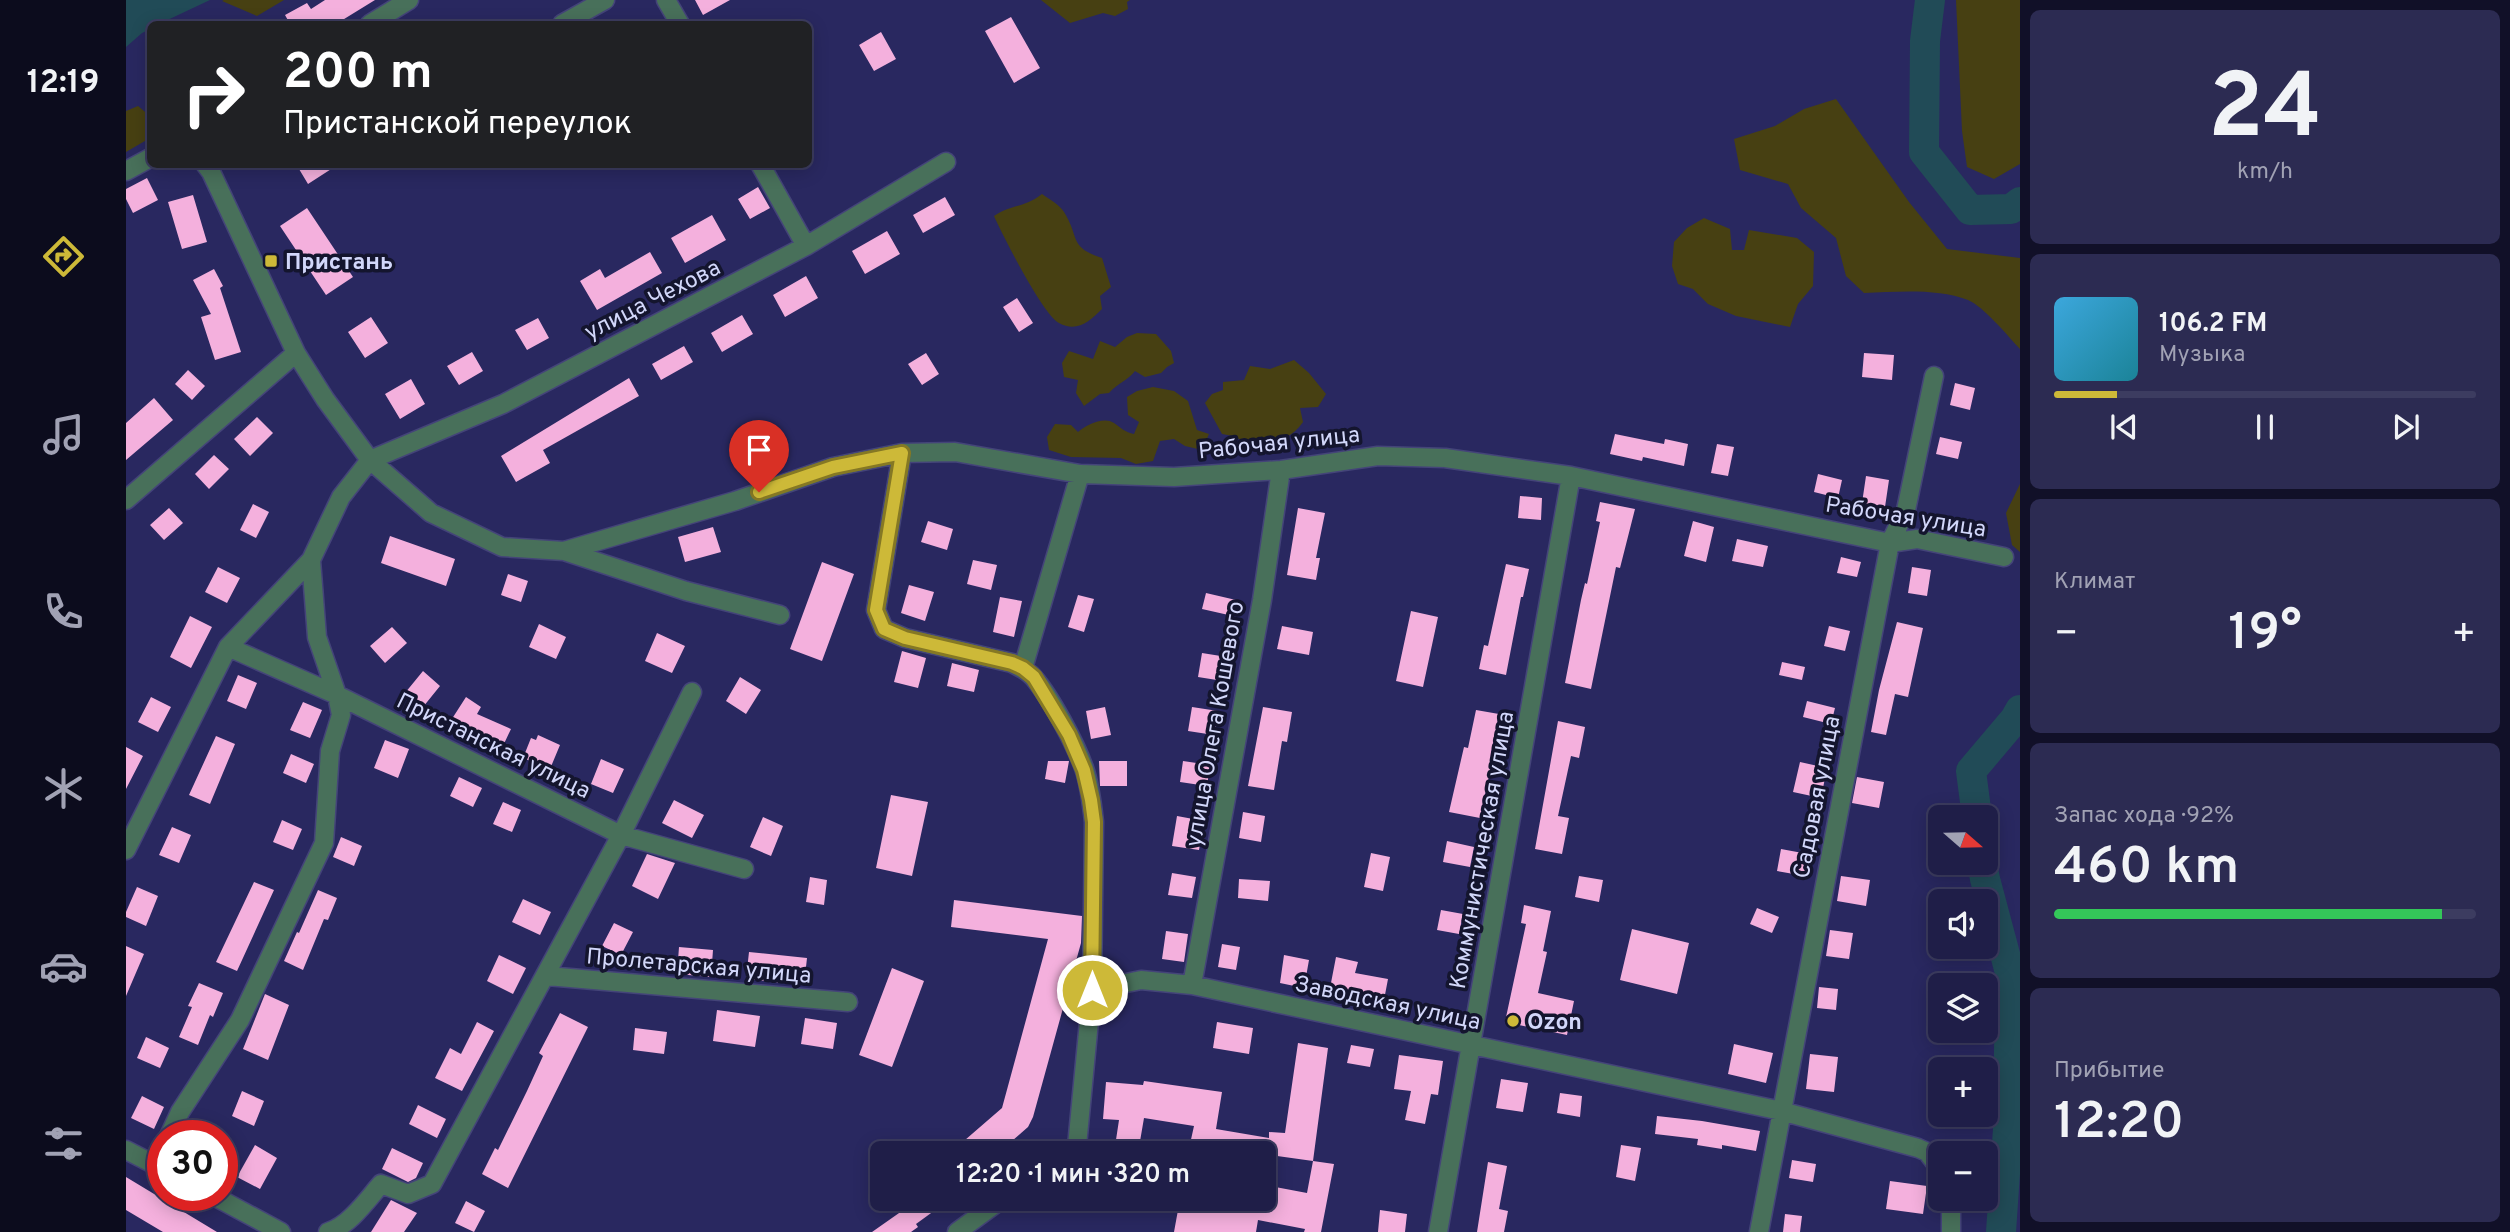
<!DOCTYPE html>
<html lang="ru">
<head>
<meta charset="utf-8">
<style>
	:root { --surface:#1f1e48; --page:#2c2b52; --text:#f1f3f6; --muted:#a1a2b4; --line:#3c3c60; --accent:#cdb938 }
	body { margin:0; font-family:Overpass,sans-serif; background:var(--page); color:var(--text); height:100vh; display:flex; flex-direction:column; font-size:26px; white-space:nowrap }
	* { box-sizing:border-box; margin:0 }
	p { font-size:23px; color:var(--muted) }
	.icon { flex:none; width:38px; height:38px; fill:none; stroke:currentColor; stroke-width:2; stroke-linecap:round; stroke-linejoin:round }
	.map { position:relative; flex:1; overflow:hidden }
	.panel { display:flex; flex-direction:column; gap:10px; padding:10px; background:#111028; width:490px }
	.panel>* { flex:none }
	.guide { position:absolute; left:21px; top:21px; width:665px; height:147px; border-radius:10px; box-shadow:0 4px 18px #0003,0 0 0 2px var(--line); background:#202124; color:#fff; overflow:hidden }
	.needle { width:46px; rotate:110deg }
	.tools { position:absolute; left:1802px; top:805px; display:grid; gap:14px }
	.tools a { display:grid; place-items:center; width:70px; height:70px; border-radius:10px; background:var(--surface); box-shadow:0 4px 18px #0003,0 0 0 2px var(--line); font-size:35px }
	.speed { position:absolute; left:21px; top:1120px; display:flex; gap:14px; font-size:35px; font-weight:700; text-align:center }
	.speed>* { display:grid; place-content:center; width:91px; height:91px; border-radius:50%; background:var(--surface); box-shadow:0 4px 18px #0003,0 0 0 2px var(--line); line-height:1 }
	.speed .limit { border:10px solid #d22; background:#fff; color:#111 }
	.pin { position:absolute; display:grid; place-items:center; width:60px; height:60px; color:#fff; margin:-72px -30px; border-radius:50% 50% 50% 0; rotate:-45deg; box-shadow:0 0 7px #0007 }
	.pin .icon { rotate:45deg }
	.me { position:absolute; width:77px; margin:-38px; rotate:0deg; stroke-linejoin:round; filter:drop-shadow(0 0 5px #0008) }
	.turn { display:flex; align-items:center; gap:24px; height:147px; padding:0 21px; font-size:32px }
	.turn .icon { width:91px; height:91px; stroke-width:2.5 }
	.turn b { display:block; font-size:49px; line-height:60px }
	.big { font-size:52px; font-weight:600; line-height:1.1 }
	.panel .card { flex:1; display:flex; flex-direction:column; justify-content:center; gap:10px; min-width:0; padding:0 24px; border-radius:10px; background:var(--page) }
	.panel .dial { align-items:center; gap:0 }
	.dial b { font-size:91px; line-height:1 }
	.song { display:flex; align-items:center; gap:21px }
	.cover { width:84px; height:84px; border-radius:10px; background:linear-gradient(135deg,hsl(200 70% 55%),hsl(190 70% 35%)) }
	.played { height:7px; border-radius:4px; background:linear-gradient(90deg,var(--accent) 15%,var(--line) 15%) }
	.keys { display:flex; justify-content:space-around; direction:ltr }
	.heat { display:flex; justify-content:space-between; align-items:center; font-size:38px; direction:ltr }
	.charge { height:10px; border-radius:5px; background:linear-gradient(90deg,#34c759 92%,var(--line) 0) }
	.trip { position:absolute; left:744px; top:1141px; width:406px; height:70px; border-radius:10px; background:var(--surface); box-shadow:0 4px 18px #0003,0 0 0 2px var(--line); font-weight:600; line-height:70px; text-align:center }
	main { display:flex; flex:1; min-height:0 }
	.menu { display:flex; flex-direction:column; width:126px; justify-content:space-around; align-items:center; background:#0c0c1d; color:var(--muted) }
	.menu .icon { width:49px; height:49px }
	.menu .active { color:var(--accent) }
	.menu b { font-size:32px; color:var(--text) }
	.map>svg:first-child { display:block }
</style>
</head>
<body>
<main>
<nav class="menu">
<b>12:19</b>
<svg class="icon active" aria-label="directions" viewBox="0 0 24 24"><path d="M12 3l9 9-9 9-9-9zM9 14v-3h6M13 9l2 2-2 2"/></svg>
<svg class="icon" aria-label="music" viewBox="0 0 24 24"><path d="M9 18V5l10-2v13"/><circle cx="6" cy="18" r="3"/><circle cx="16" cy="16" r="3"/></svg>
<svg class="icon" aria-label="phone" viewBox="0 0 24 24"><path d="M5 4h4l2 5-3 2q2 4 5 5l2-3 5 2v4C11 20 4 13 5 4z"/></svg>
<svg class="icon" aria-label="climate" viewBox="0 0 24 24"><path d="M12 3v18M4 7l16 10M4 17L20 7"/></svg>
<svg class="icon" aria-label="car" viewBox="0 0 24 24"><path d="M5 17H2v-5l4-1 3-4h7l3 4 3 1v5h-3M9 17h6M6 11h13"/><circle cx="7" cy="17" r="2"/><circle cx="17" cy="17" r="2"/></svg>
<svg class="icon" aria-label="filters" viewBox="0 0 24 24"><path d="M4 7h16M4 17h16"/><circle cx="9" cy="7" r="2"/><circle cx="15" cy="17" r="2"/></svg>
</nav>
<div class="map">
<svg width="1894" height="1232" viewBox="0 0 1894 1232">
	<rect width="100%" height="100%" fill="#292860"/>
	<!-- green -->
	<path fill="#474012" d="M98,0H158L131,16L96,1Z
		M915,0H1004L1001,2L1002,9L989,16L977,13L944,23Z
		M1830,0H1894V164L1868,179L1841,167L1836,131Z
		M1710,99L1783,202L1821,249L1894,258V349C1882,336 1857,306 1842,300C1811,288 1770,292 1738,293L1720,276L1710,238L1675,208L1662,184L1614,170L1608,139L1649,126L1678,109Z
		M12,106L24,116V138L0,152V111Z
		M916,194C923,199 934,205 938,212C954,237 942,247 976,258L985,287L974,296L976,309C964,321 951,333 933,323C917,315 877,236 868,216C885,204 899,208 916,194Z
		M1578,218L1604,229L1606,250H1618L1623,230L1671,238L1688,252L1687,286L1672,304L1664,327L1610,316L1582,304L1567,289L1552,284L1546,266L1548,242L1561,228Z
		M1011,333L1030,334L1045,351L1048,363L1041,367L1035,373L1019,377L1009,371C1001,381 992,383 983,393L974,394L958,406L950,393L952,380L938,377L936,363L943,351L967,359L974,341L989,347L1001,337Z
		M1168,360L1183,373L1200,394L1192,407L1174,408L1177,422C1162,443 1150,438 1129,447L1107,436L1096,434L1079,403L1086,394L1097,390V382L1118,380L1124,366L1144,369Z
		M1027,387L1048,391L1062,401L1071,430L1083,434L1076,450L1059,446L1048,439L1034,441L1027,461L1010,464L995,458L945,457L923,450L921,437L929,424L945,425L952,432C960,425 978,416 988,423C995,428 999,432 1008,434L1013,422L1002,415L1001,397L1011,391Z
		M1894,484V552L1886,545L1880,513Z"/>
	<!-- water -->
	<path fill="#214b57" d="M0,0H84L33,24H24V29L16,33L0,47Z"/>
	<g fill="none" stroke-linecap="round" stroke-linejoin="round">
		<!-- river -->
		<path stroke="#214b57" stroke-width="30" d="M1804,0L1799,41L1798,152L1844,210L1885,209L1894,202
			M1851,817L1845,771L1889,719L1894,710
			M1856,863L1859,879L1884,973L1882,1129L1875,1232"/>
	</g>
	<!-- building -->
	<path fill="#f4b0dd" d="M199,0H249L210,24H164L159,15L181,3L185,9Z
		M569,0H604L577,15Z
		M885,17L914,68L888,83L859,31Z
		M755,32L770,59L748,71L733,45Z
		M170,164H213L182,184Z
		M21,178L32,200L7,213L0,199V189Z
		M632,187L644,208L624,219L612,199Z
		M67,195L81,242L56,249L42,202Z
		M819,197L829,215L797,233L787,215Z
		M181,208L227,277L200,295L154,226Z
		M586,215L600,240L559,263L545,238Z
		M761,231L774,254L739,274L726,251Z
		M524,252L536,273L471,310L454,281L474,269L479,278Z
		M88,269L97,286L94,288L115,352L89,360L75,317L85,314L67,280Z
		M680,276L692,298L659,317L647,295Z
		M891,298L907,323L893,332L877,307Z
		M616,315L627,334L596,352L585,333Z
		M245,317L262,343L239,358L222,332Z
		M412,318L423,338L401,350L389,330Z
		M558,346L567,362L535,380L526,364Z
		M346,352L357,371L333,385L321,366Z
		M800,353L813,374L796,385L782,364Z
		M1738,353L1768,355L1766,380L1736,377Z
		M62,370L79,386L66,400L49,384Z
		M503,378L513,396L417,450L424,463L390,482L375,456Z
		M285,379L299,404L274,419L259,394Z
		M1829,383L1849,388L1844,410L1824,405Z
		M28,398L47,420L0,460V423Z
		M131,417L147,433L124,456L108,439Z
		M1489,434L1538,444L1539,439L1562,444L1558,466L1517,457L1516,461L1484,454Z
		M1814,437L1836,442L1832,459L1810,454Z
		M1591,444L1608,447L1602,476L1585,473Z
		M88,455L103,469L83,489L69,474Z
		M1692,474L1716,480L1712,498L1688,492Z
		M1740,476L1763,480L1759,507L1736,503Z
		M1394,496L1416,498L1415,520L1392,518Z
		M1474,502L1509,509L1494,568L1490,567L1465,689L1439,683L1455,600L1459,583L1461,584L1474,522L1470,521Z
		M127,504L143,512L130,538L114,530Z
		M43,508L57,523L38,540L24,525Z
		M1172,508L1199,513L1190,558H1194L1190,580L1161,575Z
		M802,521L827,529L821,550L795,542Z
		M1567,521L1588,527L1580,562L1558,556Z
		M587,527L595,552L559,562L552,537Z
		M264,536L329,559L320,586L255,563Z
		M1611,539L1642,546L1637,567L1606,561Z
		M1715,557L1735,562L1731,577L1711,573Z
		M847,560L871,565L865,590L841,584Z
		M696,562L728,574L696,661L664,649Z
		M1380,564L1403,569L1397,597H1395L1380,675L1353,669L1358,645L1362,646Z
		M92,567L114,578L101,603L79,592Z
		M1786,567L1805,570L1801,596L1782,593Z
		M382,574L402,581L395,602L375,595Z
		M783,585L808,592L799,621L775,613Z
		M1080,593L1110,600L1107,616L1076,609Z
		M952,595L968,599L958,632L942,627Z
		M874,597L896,601L888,637L867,632Z
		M1285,611L1312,617L1297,687L1270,681Z
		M64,616L86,627L65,668L44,657Z
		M1771,622L1797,628L1782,697L1769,694L1760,735L1745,732L1753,690Z
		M413,624L440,637L430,659L403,647Z
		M1156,626L1187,632L1183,655L1151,649Z
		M1703,626L1724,631L1719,651L1698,646Z
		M266,627L281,643L259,663L244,646Z
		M531,633L559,646L546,673L519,661Z
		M776,651L800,658L792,688L768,682Z
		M1076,653L1101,657L1097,681L1072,677Z
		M1656,662L1679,667L1676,680L1653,675Z
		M826,663L853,670L848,692L821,686Z
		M297,671L314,686L297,707L279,693Z
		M112,675L131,683L120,709L101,701Z
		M614,677L635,690L620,714L600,701Z
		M25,697L45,707L32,732L12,722Z
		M340,697L355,707L351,714L385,729L376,748L339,732L337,735L322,725Z
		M1681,701L1709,708L1705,724L1677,717Z
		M177,702L196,710L184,738L164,730Z
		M979,707L985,735L965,739L960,711Z
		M1066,707L1092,711L1088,735L1062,731Z
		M1137,707L1166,712L1161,742L1156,741L1148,790L1122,786Z
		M1350,710L1373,714L1365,753H1368L1354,818L1323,812L1338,747L1342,748Z
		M1432,721L1459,727L1453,758L1445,756L1432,816L1443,818L1436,854L1409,849Z
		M412,735L434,745L424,769L397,758L405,738L410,740Z
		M90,736L109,744L84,804L63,795Z
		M259,740L283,749L272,778L248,768Z
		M0,747L17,756L0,789Z
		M165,754L188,764L180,783L157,773Z
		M475,759L498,769L487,793L465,784Z
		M922,761H943L939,783L919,779Z
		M973,761H1001V786H974Z
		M1057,761L1084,765L1081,786L1054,782Z
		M1674,762L1701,768L1695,798L1667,792Z
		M333,777L356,788L347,807L324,796Z
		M1731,777L1758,782L1753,808L1726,803Z
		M765,795L802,802L786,876L750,868Z
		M548,800L578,815L566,838L536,823Z
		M377,802L395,810L386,832L367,824Z
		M1117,812L1139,816L1135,842L1113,838Z
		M1051,816L1078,821L1073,850L1046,846Z
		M637,817L657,826L645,856L624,847Z
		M156,820L176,829L167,850L147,842Z
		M46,827L65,835L53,863L33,855Z
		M215,837L236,846L228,866L207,857Z
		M1321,841L1348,847L1344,867L1317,862Z
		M1655,849L1682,854L1679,876L1651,871Z
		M1245,853L1264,857L1257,891L1238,887Z
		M521,854L549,863L532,899L506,886Z
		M1046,873L1070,877L1066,898L1042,895Z
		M1453,876L1477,880L1473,902L1449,897Z
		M1715,876L1744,880L1740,906L1711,901Z
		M684,877L701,880L698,905L680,902Z
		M1113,879L1144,881L1142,901L1112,898Z
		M128,882L148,890L111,971L90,962Z
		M11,887L32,896L20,926L0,917V912Z
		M192,890L211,898L202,920L198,919L177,970L158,961L171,932L173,933Z
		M397,899L425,912L414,935L386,922Z
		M828,900L956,916L955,943L907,1117L902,1127L872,1153H824L876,1108L922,939L825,927Z
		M1398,905L1425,911L1417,951L1421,952L1412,993L1448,1001L1441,1035L1379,1022L1400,924L1395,923Z
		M1631,908L1653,917L1646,933L1624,924Z
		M1315,910L1337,914L1333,934L1311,930Z
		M488,923L507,932L495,955L476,946Z
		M1506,929L1563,943L1551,994L1494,980Z
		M1704,930L1727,933L1723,959L1700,956Z
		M1040,931L1062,934L1058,962L1036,959Z
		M1096,944L1114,947L1110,970L1092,967Z
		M0,946L18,954L0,996Z
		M553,947L587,950L585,977L551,974Z
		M623,952L681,958L678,985L620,979Z
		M373,955L400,968L387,994L361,981Z
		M1158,955L1183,960L1178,988L1154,983Z
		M1210,957L1232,962L1229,973L1262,979L1258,1000L1204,988Z
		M766,968L798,981L766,1067L733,1055Z
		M73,983L97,993L87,1017L84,1015L72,1045L53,1037L66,1007L62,1006Z
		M1693,987L1712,989L1710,1010L1691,1008Z
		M139,994L163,1005L142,1060L117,1049Z
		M591,1010L634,1016L629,1047L587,1041Z
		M434,1013L462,1027L382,1188L356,1174L369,1148L372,1150L401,1091L417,1056L413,1053Z
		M679,1018L711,1023L707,1049L675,1044Z
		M351,1022L368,1031L336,1091L309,1078L324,1048L335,1054Z
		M1091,1022L1127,1028L1123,1054L1087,1048Z
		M509,1028L541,1032L538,1054L507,1050Z
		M20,1037L43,1048L34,1068L11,1058Z
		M1172,1043L1202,1048L1187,1161L1064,1144L1068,1126L1018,1118L1012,1153H988L993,1120L977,1119L980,1082L1017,1085L1018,1081L1096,1092L1090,1129L1143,1138V1132L1159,1133Z
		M1608,1044L1647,1053L1640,1083L1602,1074Z
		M1225,1045L1248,1049L1244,1067L1221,1063Z
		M1684,1054L1712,1057L1708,1092L1680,1089Z
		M1273,1055L1317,1061L1312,1095L1305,1094L1299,1124L1279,1120L1285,1091L1268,1089Z
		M1375,1079L1402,1083L1397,1112L1370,1108Z
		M116,1091L138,1101L128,1126L106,1116Z
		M1434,1093L1456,1096L1454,1117L1431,1113Z
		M16,1096L38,1107L28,1129L5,1118Z
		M292,1105L320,1119L311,1138L283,1124Z
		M1531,1116L1576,1121L1634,1131L1630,1151L1596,1145V1149L1571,1145L1572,1139L1529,1134Z
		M64,1121L95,1136H57Z
		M129,1145L151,1158L134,1189L111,1177Z
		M1495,1145L1515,1148L1509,1181L1490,1177Z
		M266,1148L297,1163L290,1178L282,1182L256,1169Z
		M1666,1160L1690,1164L1687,1182L1663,1178Z
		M1187,1161L1208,1164L1195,1232H1178L1179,1229L1132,1220L1130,1232H1048L1054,1199H1138V1185L1181,1193Z
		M1362,1162L1381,1166L1373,1209L1382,1211L1378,1232H1351Z
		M0,1177L91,1232H37L0,1210Z
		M1764,1181L1801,1186L1797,1214L1760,1209Z
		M793,1199H805L812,1208L790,1224L792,1227L785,1232H746Z
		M265,1200L291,1213L278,1232H245Z
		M340,1201L359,1211L348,1232L329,1223Z
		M1254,1210L1281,1214L1279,1232H1252Z
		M1659,1214L1676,1216L1674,1232H1657Z"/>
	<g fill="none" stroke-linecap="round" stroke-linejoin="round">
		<!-- minor casing -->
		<g stroke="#444479" stroke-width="21">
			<path id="minor" d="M540,0L554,24
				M244,24L283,0
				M436,24L479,0
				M79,164L85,172L170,353L199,399L244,460L305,513L376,547L438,551L560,591L654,615
				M634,164L680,246
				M0,171L24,158
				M776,453L750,610L758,629L779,638L886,663C894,667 902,671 908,678C925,698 949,743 958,768C964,785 966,804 968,822L966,990L951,1146L940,1153
				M0,500L170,353
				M438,551L609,501L707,467L776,453L829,452L954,474L1048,477L1155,470L1252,456L1319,458L1445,476L1764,543L1791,539L1878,557
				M102,647L211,695L495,835L618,869
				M897,668L954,474
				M0,850L102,647L185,560L215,497L244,460L377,404L680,246L820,162
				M421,976L722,1002
				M1066,985L1136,600L1155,470
				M966,990L1015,980L1066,985L1655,1111L1792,1148L1801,1152L1815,1170
				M43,1136L54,1112L114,1020L198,843L204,751L215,715L211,695L191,637L185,560
				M0,1150L37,1169
				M86,1195L155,1232
				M1825,1199V1232
				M202,1232C223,1226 241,1200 255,1184L282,1194L306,1184L495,835L566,692
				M831,1232L876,1199
				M1312,1232L1445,476
				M1633,1232L1764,543L1780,510L1808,376"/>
		</g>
		<!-- minor -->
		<use href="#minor" stroke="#48705a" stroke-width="18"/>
	</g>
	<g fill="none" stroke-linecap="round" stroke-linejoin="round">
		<!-- route casing -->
		<g stroke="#857824" stroke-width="18">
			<path id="route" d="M633,492L707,467L776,453L750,610L758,629L779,638L886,663L897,668L908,677L943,735L958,770L965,800L968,822L966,990"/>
		</g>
		<!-- route -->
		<use href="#route" stroke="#cdb938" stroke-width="12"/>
	</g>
	<!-- markers -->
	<g fill="#cdb938" stroke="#14152e" stroke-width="2.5">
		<rect x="138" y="254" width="14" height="14" rx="3.5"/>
		<circle cx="1387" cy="1021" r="7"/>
	</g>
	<g text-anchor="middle" stroke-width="7" stroke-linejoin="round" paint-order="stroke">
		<!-- poi labels -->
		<g font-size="23" font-weight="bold" fill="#d2d7fa" stroke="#14152e" text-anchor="start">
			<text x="159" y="269">Пристань</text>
			<text x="1401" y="1029">Ozon</text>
		</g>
		<!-- street labels -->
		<g font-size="23" fill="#d2d7fa" stroke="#14152e">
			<text transform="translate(526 299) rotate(-27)" y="8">улица Чехова</text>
			<text transform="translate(1153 442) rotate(-6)" y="8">Рабочая улица</text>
			<text transform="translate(1780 516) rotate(9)" y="8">Рабочая улица</text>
			<text transform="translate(1088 724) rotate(-80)" y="8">улица Олега Кошевого</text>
			<text transform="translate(368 745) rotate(26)" y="8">Пристанская улица</text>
			<text transform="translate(1690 797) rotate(-79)" y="8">Садовая улица</text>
			<text transform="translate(1355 850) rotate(-80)" y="8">Коммунистическая улица</text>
			<text transform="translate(573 965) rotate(5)" y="8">Пролетарская улица</text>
			<text transform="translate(1262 1002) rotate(12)" y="8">Заводская улица</text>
		</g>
	</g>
</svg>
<div class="tools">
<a><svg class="needle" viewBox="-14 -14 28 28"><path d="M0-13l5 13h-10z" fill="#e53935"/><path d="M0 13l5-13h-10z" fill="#a1a2b4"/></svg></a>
<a><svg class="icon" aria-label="sound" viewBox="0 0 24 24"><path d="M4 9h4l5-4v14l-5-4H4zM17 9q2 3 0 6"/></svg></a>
<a><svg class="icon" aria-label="layers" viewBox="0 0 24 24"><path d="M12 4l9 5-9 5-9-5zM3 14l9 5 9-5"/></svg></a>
<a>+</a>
<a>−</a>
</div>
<div class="speed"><div class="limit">30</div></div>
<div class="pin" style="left:633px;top:492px;background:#d93025"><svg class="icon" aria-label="arrive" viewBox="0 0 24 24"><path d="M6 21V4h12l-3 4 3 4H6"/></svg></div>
<svg class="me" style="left:966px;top:990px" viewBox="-20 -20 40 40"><circle r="17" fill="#cdb938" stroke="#fff" stroke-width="3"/><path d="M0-11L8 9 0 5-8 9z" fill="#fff"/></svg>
<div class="trip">12:20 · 1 мин · 320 m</div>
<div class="guide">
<div class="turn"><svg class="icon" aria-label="right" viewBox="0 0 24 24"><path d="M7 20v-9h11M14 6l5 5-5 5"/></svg><div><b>200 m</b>Пристанской переулок</div></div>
</div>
</div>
<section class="panel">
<div class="card dial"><b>24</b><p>km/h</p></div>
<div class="card">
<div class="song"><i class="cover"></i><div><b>106.2 FM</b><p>Музыка</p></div></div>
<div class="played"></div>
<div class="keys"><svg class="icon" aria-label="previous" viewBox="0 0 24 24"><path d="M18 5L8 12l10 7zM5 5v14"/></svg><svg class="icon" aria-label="pause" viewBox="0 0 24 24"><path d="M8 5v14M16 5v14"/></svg><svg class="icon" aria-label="next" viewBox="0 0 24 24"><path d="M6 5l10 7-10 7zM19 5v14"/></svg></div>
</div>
<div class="card"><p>Климат</p>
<div class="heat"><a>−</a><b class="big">19°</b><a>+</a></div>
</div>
<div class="card"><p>Запас хода · 92%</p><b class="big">460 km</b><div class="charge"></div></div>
<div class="card"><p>Прибытие</p><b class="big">12:20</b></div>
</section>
</main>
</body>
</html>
